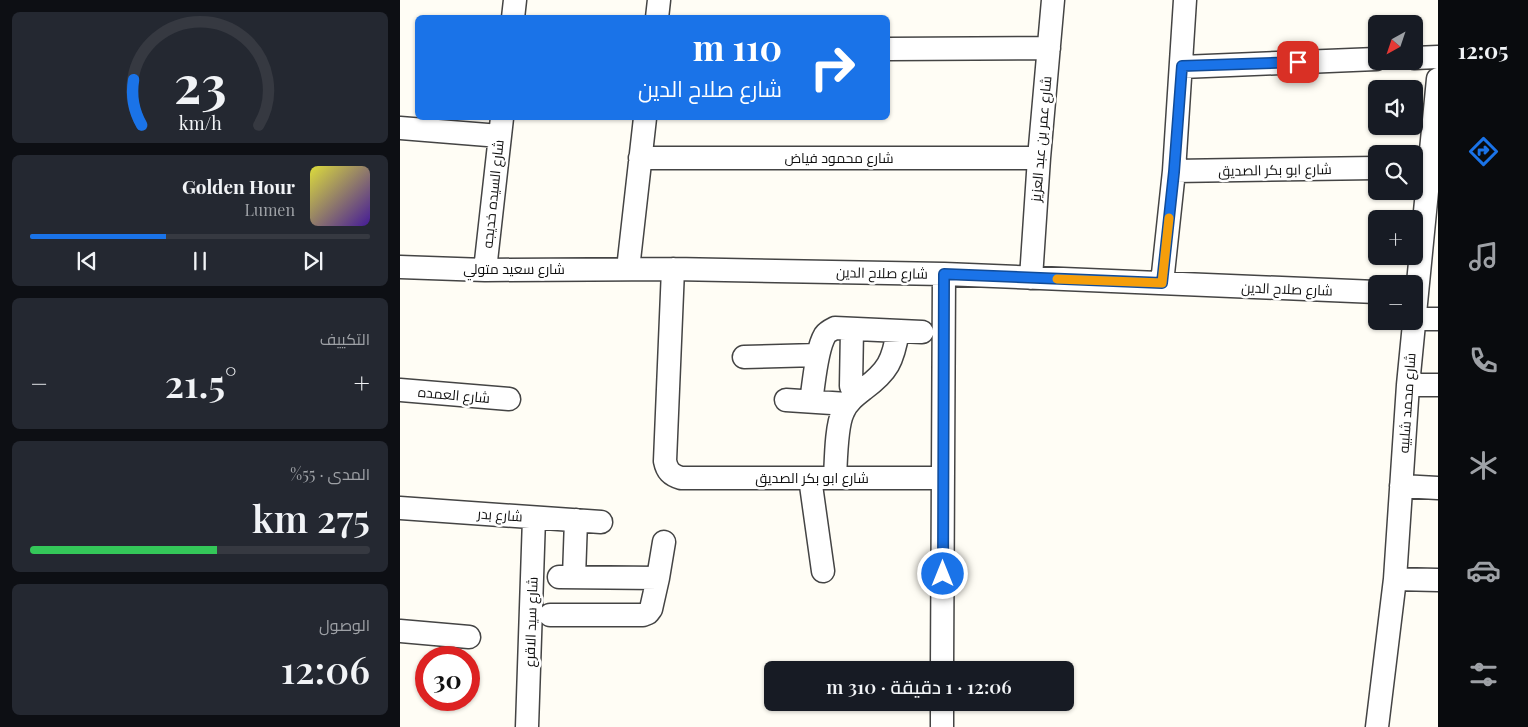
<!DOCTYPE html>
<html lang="ar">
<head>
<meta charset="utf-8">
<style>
	:root { --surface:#171b24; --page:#242831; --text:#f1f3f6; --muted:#9ea1a6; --line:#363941; --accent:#1a73e8 }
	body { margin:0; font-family:"Playfair Display",Cairo,serif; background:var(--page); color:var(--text); direction:rtl; height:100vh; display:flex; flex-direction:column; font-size:19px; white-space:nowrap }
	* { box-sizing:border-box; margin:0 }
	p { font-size:16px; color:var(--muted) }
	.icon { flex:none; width:28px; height:28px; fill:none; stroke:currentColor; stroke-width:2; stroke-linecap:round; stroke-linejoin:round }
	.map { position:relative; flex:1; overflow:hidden; direction:ltr }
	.drawer { display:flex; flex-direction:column; gap:12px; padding:12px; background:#0d0f14; width:400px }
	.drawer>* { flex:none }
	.top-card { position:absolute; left:15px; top:15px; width:475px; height:105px; border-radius:8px; box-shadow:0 1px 4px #0004; direction:rtl; background:#1a73e8; color:#fff; overflow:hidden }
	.needle { width:32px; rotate:220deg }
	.buttons { position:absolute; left:968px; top:15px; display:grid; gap:10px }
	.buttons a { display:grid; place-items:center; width:55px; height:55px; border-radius:8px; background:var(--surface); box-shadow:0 1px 4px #0004; font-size:25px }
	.speed { position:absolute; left:15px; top:646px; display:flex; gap:10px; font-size:25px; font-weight:700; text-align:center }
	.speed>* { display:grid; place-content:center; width:65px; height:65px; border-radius:50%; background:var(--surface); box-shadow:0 1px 4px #0004; line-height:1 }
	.speed .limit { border:8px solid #d22; background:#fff; color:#111 }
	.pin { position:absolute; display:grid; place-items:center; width:42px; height:42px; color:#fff; margin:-21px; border-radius:10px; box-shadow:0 2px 8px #0006 }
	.me { position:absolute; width:55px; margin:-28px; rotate:0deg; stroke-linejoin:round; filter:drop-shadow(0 0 4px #0008) }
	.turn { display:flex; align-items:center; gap:18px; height:105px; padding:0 25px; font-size:22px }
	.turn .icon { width:65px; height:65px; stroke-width:2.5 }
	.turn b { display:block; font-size:35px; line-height:42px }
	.big { font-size:38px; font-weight:600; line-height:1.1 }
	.drawer .widget { flex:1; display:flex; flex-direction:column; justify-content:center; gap:8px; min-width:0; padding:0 18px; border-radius:8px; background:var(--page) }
	.drawer .dial { align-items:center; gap:0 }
	.dial svg { height:130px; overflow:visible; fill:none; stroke:var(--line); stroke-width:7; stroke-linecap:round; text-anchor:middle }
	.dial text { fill:var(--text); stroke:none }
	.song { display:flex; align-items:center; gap:15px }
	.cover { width:60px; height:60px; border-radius:8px; background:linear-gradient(135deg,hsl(60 70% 55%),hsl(260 70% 35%)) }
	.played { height:5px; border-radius:2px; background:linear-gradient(90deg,var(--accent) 40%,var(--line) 40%) }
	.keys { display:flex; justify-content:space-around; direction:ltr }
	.heat { display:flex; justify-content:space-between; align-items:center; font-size:28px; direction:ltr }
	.charge { height:8px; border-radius:4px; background:linear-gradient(90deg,#34c759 55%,var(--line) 0) }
	.trip { position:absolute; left:364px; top:661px; width:310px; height:50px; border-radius:8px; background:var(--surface); box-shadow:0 1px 4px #0004; font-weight:600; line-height:50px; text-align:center; direction:rtl }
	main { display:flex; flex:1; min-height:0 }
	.menu { display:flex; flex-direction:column; width:90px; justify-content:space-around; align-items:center; background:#090b0e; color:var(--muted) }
	.menu .icon { width:35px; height:35px }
	.menu .on { color:var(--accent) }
	.menu b { font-size:22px; color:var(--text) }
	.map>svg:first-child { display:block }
</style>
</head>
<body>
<main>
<nav class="menu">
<b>12:05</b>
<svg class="icon on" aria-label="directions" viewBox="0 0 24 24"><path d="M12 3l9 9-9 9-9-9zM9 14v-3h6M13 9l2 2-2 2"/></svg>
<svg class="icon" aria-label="music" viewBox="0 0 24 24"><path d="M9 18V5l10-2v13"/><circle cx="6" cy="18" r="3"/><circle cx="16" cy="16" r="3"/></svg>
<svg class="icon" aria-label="phone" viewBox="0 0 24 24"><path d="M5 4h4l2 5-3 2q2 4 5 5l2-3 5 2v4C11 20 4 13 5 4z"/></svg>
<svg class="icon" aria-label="climate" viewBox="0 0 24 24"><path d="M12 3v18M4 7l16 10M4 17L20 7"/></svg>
<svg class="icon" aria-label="car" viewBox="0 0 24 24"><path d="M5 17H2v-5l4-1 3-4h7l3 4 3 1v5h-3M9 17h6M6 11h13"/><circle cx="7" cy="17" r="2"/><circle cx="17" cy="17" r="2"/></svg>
<svg class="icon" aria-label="filters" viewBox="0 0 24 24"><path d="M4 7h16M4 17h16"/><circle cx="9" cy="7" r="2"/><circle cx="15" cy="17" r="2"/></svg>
</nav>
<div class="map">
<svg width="1038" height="727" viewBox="0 0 1038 727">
	<rect width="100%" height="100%" fill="#fffdf5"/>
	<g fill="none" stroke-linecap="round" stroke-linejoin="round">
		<!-- street casing -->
		<g stroke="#444" stroke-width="25">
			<path id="street" d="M113,18L115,0
				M257,18L259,0
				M488,49L649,48
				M1014,58L1038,57
				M782,67L976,59
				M0,128L100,136
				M240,158H639
				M774,171L976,168
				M0,267L85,270L273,269L544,274L976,292
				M228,269L245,118
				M273,269L265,461C267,471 271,475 281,478H543
				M85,270L102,118
				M631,278L639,158L653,0
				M762,283L774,171L785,0
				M1014,319H1038
				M452,329L451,386L455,395
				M344,357L418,355
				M1008,385H1038
				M0,390L109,399
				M386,400L447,404
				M411,401C414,384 416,350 425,335C427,332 431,330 435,328L522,332
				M410,478L423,571
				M435,478C436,461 436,426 443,412C447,402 455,396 464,389C488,371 493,361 498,331
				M1001,486L1038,488
				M0,508L201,522
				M159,577L258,578
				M174,577L176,520
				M995,579L1038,580
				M150,615H243L248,613L251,609L258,578L264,542
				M0,631L69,637
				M542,670L544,274
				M127,727L134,518
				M542,727V702
				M977,727L995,579L1008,385L1038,79"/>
		</g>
		<!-- street -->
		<use href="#street" stroke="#fff" stroke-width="22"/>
	</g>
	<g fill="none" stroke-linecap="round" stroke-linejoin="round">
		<!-- route casing -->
		<g stroke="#114b97" stroke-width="12">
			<path id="route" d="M543,574L544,274L762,283L774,172L782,66L898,62"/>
		</g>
		<!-- route -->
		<use href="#route" stroke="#1a73e8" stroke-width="9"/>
		<!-- slow -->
		<path stroke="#f59e0b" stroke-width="9" d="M657,279L762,283L769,218"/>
	</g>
	<g text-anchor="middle" stroke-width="5" stroke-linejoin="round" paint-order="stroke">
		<!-- street labels -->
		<g font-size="14" fill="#111" stroke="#fff">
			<text transform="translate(641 139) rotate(-85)" y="5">شارع عمر بن عبد العزيز</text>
			<text x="439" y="163">شارع محمود فياض</text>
			<text transform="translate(875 170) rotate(-1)" y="5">شارع ابو بكر الصديق</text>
			<text transform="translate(93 194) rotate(-84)" y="5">شارع السيده خديجه</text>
			<text x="114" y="274">شارع سعيد متولي</text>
			<text transform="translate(482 273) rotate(1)" y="5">شارع صلاح الدين</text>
			<text transform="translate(887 289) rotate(2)" y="5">شارع صلاح الدين</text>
			<text transform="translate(54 395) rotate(5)" y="5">شارع العمده</text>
			<text transform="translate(1007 403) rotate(-86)" y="5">شارع محمد شلبيه</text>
			<text x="412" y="483">شارع ابو بكر الصديق</text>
			<text transform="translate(100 515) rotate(4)" y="5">شارع بدر</text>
			<text transform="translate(131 622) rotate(-88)" y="5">شارع سيد الاقرع</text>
		</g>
	</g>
</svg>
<div class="buttons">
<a><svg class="needle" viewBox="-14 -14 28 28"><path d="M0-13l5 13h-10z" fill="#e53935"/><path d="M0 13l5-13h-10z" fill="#9ea1a6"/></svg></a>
<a><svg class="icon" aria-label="sound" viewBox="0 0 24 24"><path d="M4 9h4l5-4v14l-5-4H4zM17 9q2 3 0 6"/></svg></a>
<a><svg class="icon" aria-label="search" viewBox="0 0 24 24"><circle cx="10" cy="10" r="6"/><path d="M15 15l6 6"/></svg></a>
<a>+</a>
<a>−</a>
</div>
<div class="speed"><div class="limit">30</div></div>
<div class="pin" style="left:898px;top:62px;background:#d93025"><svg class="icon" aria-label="arrive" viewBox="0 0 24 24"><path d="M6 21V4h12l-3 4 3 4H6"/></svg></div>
<svg class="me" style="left:543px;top:574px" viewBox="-20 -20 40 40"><circle r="17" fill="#1a73e8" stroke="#fff" stroke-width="3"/><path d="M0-11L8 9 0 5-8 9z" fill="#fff"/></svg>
<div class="trip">12:06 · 1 دقيقة · 310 m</div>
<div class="top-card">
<div class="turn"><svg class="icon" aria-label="right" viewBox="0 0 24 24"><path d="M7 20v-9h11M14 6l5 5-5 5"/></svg><div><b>110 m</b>شارع صلاح الدين</div></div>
</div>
</div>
<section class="drawer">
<div class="widget dial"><svg viewBox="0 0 100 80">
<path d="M14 69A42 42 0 1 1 86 69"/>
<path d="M14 69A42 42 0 0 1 9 41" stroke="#1a73e8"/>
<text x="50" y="56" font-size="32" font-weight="700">23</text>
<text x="50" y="72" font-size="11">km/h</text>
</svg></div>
<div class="widget">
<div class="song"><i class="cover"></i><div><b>Golden Hour</b><p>Lumen</p></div></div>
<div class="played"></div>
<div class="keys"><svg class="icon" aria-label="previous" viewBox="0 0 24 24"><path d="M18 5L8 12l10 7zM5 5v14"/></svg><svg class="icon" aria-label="pause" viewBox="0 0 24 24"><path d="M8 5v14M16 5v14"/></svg><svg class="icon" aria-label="next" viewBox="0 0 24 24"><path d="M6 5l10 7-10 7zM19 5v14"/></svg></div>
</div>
<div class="widget"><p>التكييف</p>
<div class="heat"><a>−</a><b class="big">21.5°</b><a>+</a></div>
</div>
<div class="widget"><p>المدى · 55%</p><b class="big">275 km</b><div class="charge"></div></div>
<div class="widget"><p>الوصول</p><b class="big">12:06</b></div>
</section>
</main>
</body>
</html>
